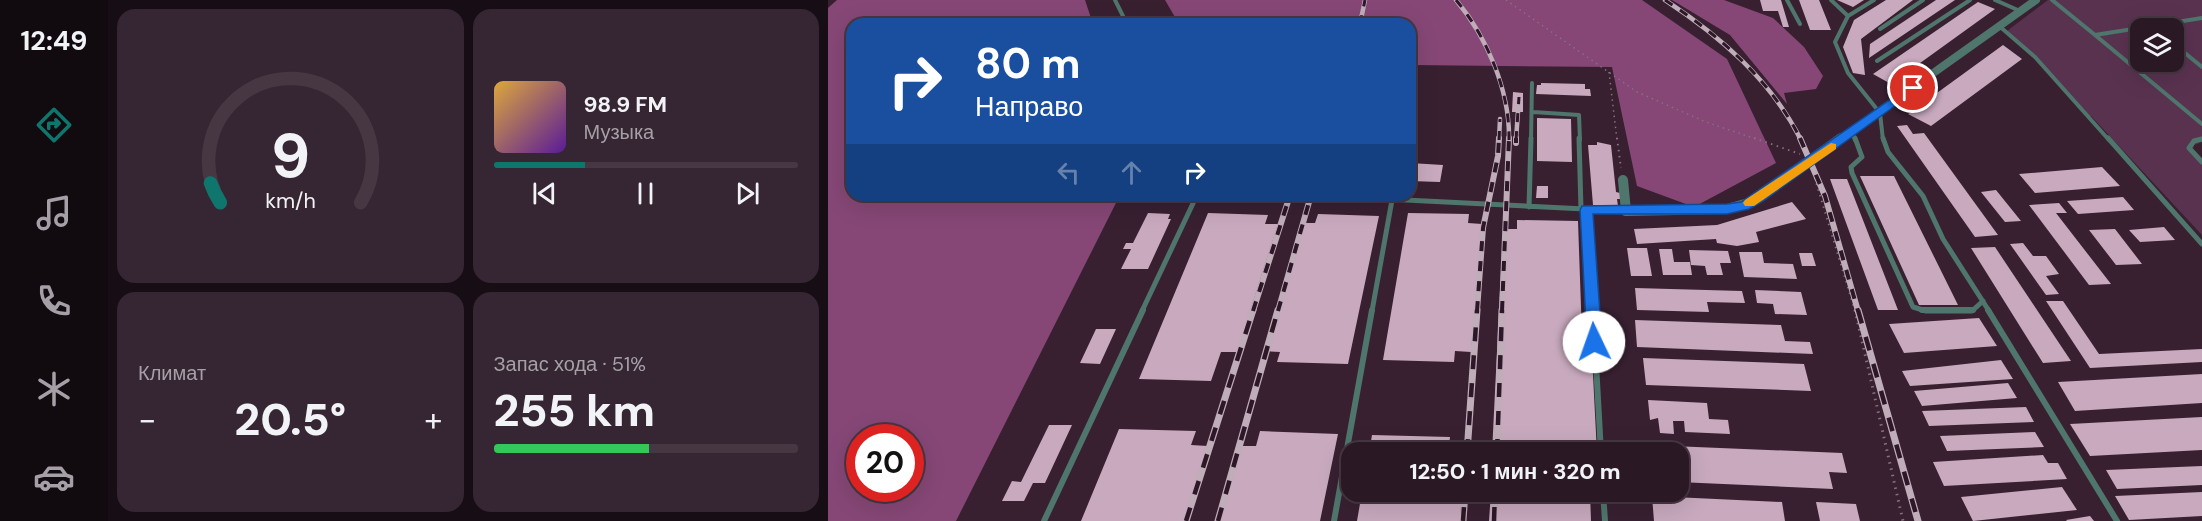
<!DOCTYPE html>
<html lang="ru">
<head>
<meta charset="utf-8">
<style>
	:root { --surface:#2a1825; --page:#362532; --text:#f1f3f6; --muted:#a5a0a7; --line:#463742; --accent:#0f766e }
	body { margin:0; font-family:"DM Sans",sans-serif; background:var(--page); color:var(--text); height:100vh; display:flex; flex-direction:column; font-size:22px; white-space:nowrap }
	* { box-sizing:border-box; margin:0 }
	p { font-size:20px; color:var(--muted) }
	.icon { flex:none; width:33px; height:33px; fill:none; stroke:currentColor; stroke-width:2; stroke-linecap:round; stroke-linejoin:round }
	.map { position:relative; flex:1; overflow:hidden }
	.panel { display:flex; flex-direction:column; gap:9px; padding:9px; background:#170d14; width:720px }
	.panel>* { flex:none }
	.hud { position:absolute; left:18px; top:18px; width:570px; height:183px; border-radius:18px; box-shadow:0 6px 24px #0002,0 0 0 2px var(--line); background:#1a4fa0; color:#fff; overflow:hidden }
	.fabs { position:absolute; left:1302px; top:18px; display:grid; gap:12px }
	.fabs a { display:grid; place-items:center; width:54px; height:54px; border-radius:12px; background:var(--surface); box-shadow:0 6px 24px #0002,0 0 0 2px var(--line); font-size:30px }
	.speed { position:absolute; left:18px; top:424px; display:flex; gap:12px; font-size:30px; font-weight:700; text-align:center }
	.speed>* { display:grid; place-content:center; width:78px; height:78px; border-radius:50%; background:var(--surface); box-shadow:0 6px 24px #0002,0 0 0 2px var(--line); line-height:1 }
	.speed .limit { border:9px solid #d22; background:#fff; color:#111 }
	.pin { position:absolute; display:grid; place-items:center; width:51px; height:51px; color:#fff; margin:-26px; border:3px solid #fff; border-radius:50%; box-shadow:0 2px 6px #0007 }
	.me { position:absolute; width:66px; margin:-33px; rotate:357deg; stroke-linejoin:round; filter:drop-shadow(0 0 4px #0008) }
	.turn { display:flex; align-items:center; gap:21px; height:126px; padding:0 30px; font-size:27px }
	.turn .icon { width:78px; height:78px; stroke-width:2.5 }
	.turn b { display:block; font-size:42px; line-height:51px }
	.lanes { display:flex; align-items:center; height:57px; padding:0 30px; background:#0003; justify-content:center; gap:30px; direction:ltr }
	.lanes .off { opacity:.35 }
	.big { font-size:45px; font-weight:800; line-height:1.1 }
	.panel .widget { flex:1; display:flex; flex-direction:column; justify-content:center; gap:9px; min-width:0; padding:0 21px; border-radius:18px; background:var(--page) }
	.panel .dial { align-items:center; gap:0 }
	.dial svg { height:156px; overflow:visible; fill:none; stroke:var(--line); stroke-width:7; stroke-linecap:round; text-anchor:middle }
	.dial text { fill:var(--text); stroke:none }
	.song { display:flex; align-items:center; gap:18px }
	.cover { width:72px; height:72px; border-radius:9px; background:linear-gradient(135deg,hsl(40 70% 55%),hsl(270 70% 35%)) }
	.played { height:6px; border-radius:3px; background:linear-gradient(90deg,var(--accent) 30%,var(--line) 30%) }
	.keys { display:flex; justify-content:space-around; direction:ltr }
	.heat { display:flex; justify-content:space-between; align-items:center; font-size:33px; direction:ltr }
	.charge { height:9px; border-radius:4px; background:linear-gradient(90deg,#34c759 51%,var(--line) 0) }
	.panel .tiles { flex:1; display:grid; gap:9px; grid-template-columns:repeat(2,1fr) }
	.trip { position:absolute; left:513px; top:442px; width:348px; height:60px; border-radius:18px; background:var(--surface); box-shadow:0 6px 24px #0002,0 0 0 2px var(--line); font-weight:800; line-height:60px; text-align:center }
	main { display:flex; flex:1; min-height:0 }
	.menu { display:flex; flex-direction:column; width:108px; justify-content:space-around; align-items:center; background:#110a0f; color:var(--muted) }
	.menu .icon { width:42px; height:42px }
	.menu .current { color:var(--accent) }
	.menu b { font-size:27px; color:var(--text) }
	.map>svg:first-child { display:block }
</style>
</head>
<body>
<main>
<nav class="menu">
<b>12:49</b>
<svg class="icon current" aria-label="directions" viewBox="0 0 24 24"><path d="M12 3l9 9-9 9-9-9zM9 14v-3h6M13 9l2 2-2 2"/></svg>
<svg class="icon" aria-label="music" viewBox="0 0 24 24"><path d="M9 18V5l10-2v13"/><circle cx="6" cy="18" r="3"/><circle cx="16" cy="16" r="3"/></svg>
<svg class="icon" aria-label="phone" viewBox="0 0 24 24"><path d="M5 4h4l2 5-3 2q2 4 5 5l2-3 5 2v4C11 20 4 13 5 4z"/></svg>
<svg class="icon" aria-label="climate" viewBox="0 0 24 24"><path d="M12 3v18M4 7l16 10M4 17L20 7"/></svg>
<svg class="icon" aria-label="car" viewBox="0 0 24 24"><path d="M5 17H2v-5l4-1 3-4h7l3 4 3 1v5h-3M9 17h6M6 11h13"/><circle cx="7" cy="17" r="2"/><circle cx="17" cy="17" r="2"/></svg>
</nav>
<section class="panel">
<div class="tiles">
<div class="widget dial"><svg viewBox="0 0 100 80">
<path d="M14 69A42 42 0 1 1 86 69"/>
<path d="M14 69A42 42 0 0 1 9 59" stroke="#0f766e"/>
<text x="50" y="56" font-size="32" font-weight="700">9</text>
<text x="50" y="72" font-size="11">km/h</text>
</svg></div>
<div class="widget">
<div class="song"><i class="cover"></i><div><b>98.9 FM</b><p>Музыка</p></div></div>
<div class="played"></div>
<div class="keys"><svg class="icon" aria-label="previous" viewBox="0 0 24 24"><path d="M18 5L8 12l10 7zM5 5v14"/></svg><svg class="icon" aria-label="pause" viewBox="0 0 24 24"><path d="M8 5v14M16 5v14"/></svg><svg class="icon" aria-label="next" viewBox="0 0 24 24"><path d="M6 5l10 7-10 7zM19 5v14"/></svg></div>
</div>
<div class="widget"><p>Климат</p>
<div class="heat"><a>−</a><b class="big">20.5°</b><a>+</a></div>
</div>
<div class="widget"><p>Запас хода · 51%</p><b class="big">255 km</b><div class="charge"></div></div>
</div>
</section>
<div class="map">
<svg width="1374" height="521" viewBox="0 0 1374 521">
	<rect width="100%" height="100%" fill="#382031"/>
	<!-- green -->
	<path fill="#59324f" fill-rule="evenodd" d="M1220,0H1374V142L1366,145L1365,149L1374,159V235L1263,116H1260L1212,62L1179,31ZM1312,28H1346V62H1312Z"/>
	<!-- forest -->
	<path fill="#864776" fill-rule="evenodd" d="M9,0H257L265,24H24V195H292L128,521H0V8ZM32,438H82V489H32Z
		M337,0H814L899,59L948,163L866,207L809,186L784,67L582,65V24H351Z
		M844,0H896L945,18L976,47L995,76L988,89L956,93L959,104L902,35Z"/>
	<!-- building -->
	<path fill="#c8a9be" d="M932,0H953L961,27H955L950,11H935Z
		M971,0H991L1003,30H982Z
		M1009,0H1036L1025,7Z
		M1058,0H1085L1033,39L1037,75L1025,73L1015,47L1026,20Z
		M1108,0H1127L1041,58L1042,44Z
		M1150,2L1167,9L1063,84L1045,74Z
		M1175,45L1194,59L1103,126L1080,114Z
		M713,83L757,84V89H762L763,96L708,94L709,85H713Z
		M685,92L695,93V112H684Z
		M709,118L743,119L744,162L709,161Z
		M1079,125L1085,134L1096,133L1170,235L1147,237L1069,126Z
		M769,142L783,145L788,192L792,193L793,199H789L790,206L765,205L760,145H769Z
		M582,163L615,165L612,182L582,181Z
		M1274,167L1292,186L1207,193L1191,174Z
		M1032,176H1066L1130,305H1091Z
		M1002,179H1019L1070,310H1050Z
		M709,186H720V198H708Z
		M1168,190L1193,221L1177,222L1153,192Z
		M1295,197L1306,210L1250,214L1239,201Z
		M964,202L978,219L928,232L931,242L909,246L889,243L888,239L809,244L806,229L889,225Z
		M1231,203L1239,213H1228L1283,284L1261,285L1201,205Z
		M320,213L342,214L340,219H343L320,269H293L303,249H295L298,243H305Z
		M380,213L440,215L437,224H450L409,352H393L383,381L311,379Z
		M580,213L641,214L640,223L654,224L643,352L627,351L626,362L555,360Z
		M490,214L551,216L520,364L449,362L452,352L436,351L474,223H487Z
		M689,220L750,221L754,336H763L769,453H664L675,229H689Z
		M1336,227L1347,240L1312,242L1301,230Z
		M1287,229L1314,264L1288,265L1261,230Z
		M1195,243L1205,256H1218L1231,274L1218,276L1231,294L1218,295L1182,244Z
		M1167,247L1243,361L1215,363L1143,248Z
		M799,248H819L824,276H803Z
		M831,249H844L846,262H862L864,275H835Z
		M861,250L900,251L903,263H892L895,275H879L877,266L863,265Z
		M911,252H934L936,263L965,264L969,279L916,277Z
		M971,253H984L988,266H974Z
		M807,288L914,291L917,303L879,302L881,312L809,310Z
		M927,290L973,292L979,315L947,314L945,304L929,303Z
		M1218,301H1235L1271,354L1374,349V362L1262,368Z
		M1151,318L1169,346L1076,353L1061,324Z
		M807,320L953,325L957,341L982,342L985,354L809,347Z
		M268,329H288L272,364L252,363Z
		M815,358L976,364L983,391L818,385Z
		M1173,360L1185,379L1082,386L1074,371Z
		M1374,374V403L1247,411L1230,382Z
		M1180,383L1189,398L1094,406L1086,391Z
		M820,400L879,403L881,419L900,420L902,434L857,432L856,421H845L846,434L832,433L830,418L822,420Z
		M1198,407L1206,422L1101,426L1094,411Z
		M1374,417V450L1262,456L1242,424Z
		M221,425H244L217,483H205L196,501H174L184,481L193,482Z
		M291,429L368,431L363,445L380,446L355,521H253Z
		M432,431L510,434L492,521H390L412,446H428Z
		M1207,432L1216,447L1119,451L1112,436Z
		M544,435L622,437L620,453H541Z
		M820,445L1014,453L1019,473L1001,472L1005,489L850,482V453H821Z
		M1215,455L1220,463H1230L1239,479L1116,486L1105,462Z
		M1374,466V485L1289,489L1278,470Z
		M1234,487L1249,510L1145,521L1133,497Z
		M534,492H634L632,521H529Z
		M663,492H762L763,521H661Z
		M1374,492V516L1301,520L1287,496Z
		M824,496L954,502L957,521H826Z
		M988,502L1028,504L1032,521H992Z
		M1262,516L1266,521H1239L1238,520Z"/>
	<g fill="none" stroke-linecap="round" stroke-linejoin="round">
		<!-- path-far2 -->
		<path stroke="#85707f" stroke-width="1.5" stroke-dasharray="1.5 4" stroke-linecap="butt" d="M678,0L809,92L878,122L931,140
			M781,72L789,140"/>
		<!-- path-far1 -->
		<path stroke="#85707f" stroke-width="2" stroke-dasharray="1.5 4.5" stroke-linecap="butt" d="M789,138L793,168
			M926,138L972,154
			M985,172L1027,311"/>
		<!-- path -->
		<path stroke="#85707f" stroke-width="3" stroke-dasharray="1.5 5" stroke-linecap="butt" d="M1027,310L1075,521"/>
		<!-- service-far2 -->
		<path stroke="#4f766d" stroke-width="4" d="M287,0L299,24
			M959,0L972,24
			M1003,0L1020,16
			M1046,0L1020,16L1007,42L1020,73L1052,113L1055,140
			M1167,0L1192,11
			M1224,0L1267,35L1374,18
			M1170,25L1207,57L1281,140
			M1052,29L1095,0
			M1267,35L1374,124
			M1346,44L1374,67
			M1049,61L1142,0
			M705,112L751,115L752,140
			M1024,132L1027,140
			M703,140L704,83
			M1370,140L1374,139"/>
		<!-- service-far1 -->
		<path stroke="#4f766d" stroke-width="5" d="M751,138L753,209
			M1027,138L1034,157L1023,167L1024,173L1085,307L1098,311H1144L1155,301
			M1055,138L1060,152L1095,196L1115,239L1161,311
			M1280,138L1374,244
			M1374,139L1366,141L1361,148L1374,162
			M477,195L798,211
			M701,207L703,138
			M759,210L765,311
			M314,311L369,195
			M544,311L564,200"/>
		<!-- service -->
		<path stroke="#4f766d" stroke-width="6" d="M765,310L773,453
			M1094,310H1145
			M1160,310L1289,521
			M775,492L777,521
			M216,521L315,310
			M506,521L544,310"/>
		<!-- minor-far1 -->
		<path stroke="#4f766d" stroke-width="8" d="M1011,140L1208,0"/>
		<!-- minor -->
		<path stroke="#4f766d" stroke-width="10" d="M795,180L798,211L899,209L924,202L1013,138"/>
		<!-- rail-far2 casing -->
		<g stroke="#bfadb9" stroke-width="4.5">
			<path id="rail-far2" d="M628,0C659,37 682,91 681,140
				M837,0C892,36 943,80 973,140
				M532,24L537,0
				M671,140L672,119
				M688,140L691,97"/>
		</g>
		<!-- rail-far1 casing -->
		<g stroke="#bfadb9" stroke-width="6">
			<path id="rail-far1" d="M972,138L997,196L1030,311
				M688,143V138
				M425,311L462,195
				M450,311L483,195
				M649,311L655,228L670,156L671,138
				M674,311L681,138"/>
		</g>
		<!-- rail casing -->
		<g stroke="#bfadb9" stroke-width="7">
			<path id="rail" d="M1030,310L1090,521
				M639,453L649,310
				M669,453L674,310
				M358,521L425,310
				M390,521L450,310
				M635,521L637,492
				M666,521L667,492"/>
		</g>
		<!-- rail-far2 -->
		<use href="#rail-far2" stroke="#2e1728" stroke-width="3" stroke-dasharray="9" stroke-linecap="butt"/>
		<!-- rail-far1 -->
		<use href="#rail-far1" stroke="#2e1728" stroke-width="4" stroke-dasharray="10" stroke-linecap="butt"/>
		<!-- rail -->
		<use href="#rail" stroke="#2e1728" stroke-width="4.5" stroke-dasharray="14" stroke-linecap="butt"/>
	</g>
	<!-- route -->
	<path fill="#1a73e8" stroke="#114b97" stroke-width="1.5" d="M1085,84L1091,88L1089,90L935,201L921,209L899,214H765L774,342L772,347L766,349L761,347L759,342L752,210L754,206L899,204L913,202Z"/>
	<!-- slow -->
	<path fill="#f59e0b" d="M1003,143L1008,144V149L926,206H917L915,203L917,200Z"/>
</svg>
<div class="fabs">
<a><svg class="icon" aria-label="layers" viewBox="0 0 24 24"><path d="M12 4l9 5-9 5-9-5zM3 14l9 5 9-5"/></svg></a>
</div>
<div class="speed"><div class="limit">20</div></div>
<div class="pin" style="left:1085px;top:88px;background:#d93025"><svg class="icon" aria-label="arrive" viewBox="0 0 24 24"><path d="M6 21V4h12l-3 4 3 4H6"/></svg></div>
<svg class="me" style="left:766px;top:342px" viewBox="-20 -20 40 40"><circle r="19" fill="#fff"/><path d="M0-13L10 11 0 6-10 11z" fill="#1a73e8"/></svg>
<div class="trip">12:50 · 1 мин · 320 m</div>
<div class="hud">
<div class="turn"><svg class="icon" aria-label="right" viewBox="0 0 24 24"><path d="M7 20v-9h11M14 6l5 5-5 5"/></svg><div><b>80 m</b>Направо</div></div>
<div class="lanes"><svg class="icon off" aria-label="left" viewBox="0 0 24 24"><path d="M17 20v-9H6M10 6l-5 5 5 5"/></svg><svg class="icon off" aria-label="ahead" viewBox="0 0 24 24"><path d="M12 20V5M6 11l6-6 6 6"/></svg><svg class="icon" aria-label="right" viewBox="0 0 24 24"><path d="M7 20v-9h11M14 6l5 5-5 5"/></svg></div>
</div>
</div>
</main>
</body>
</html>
